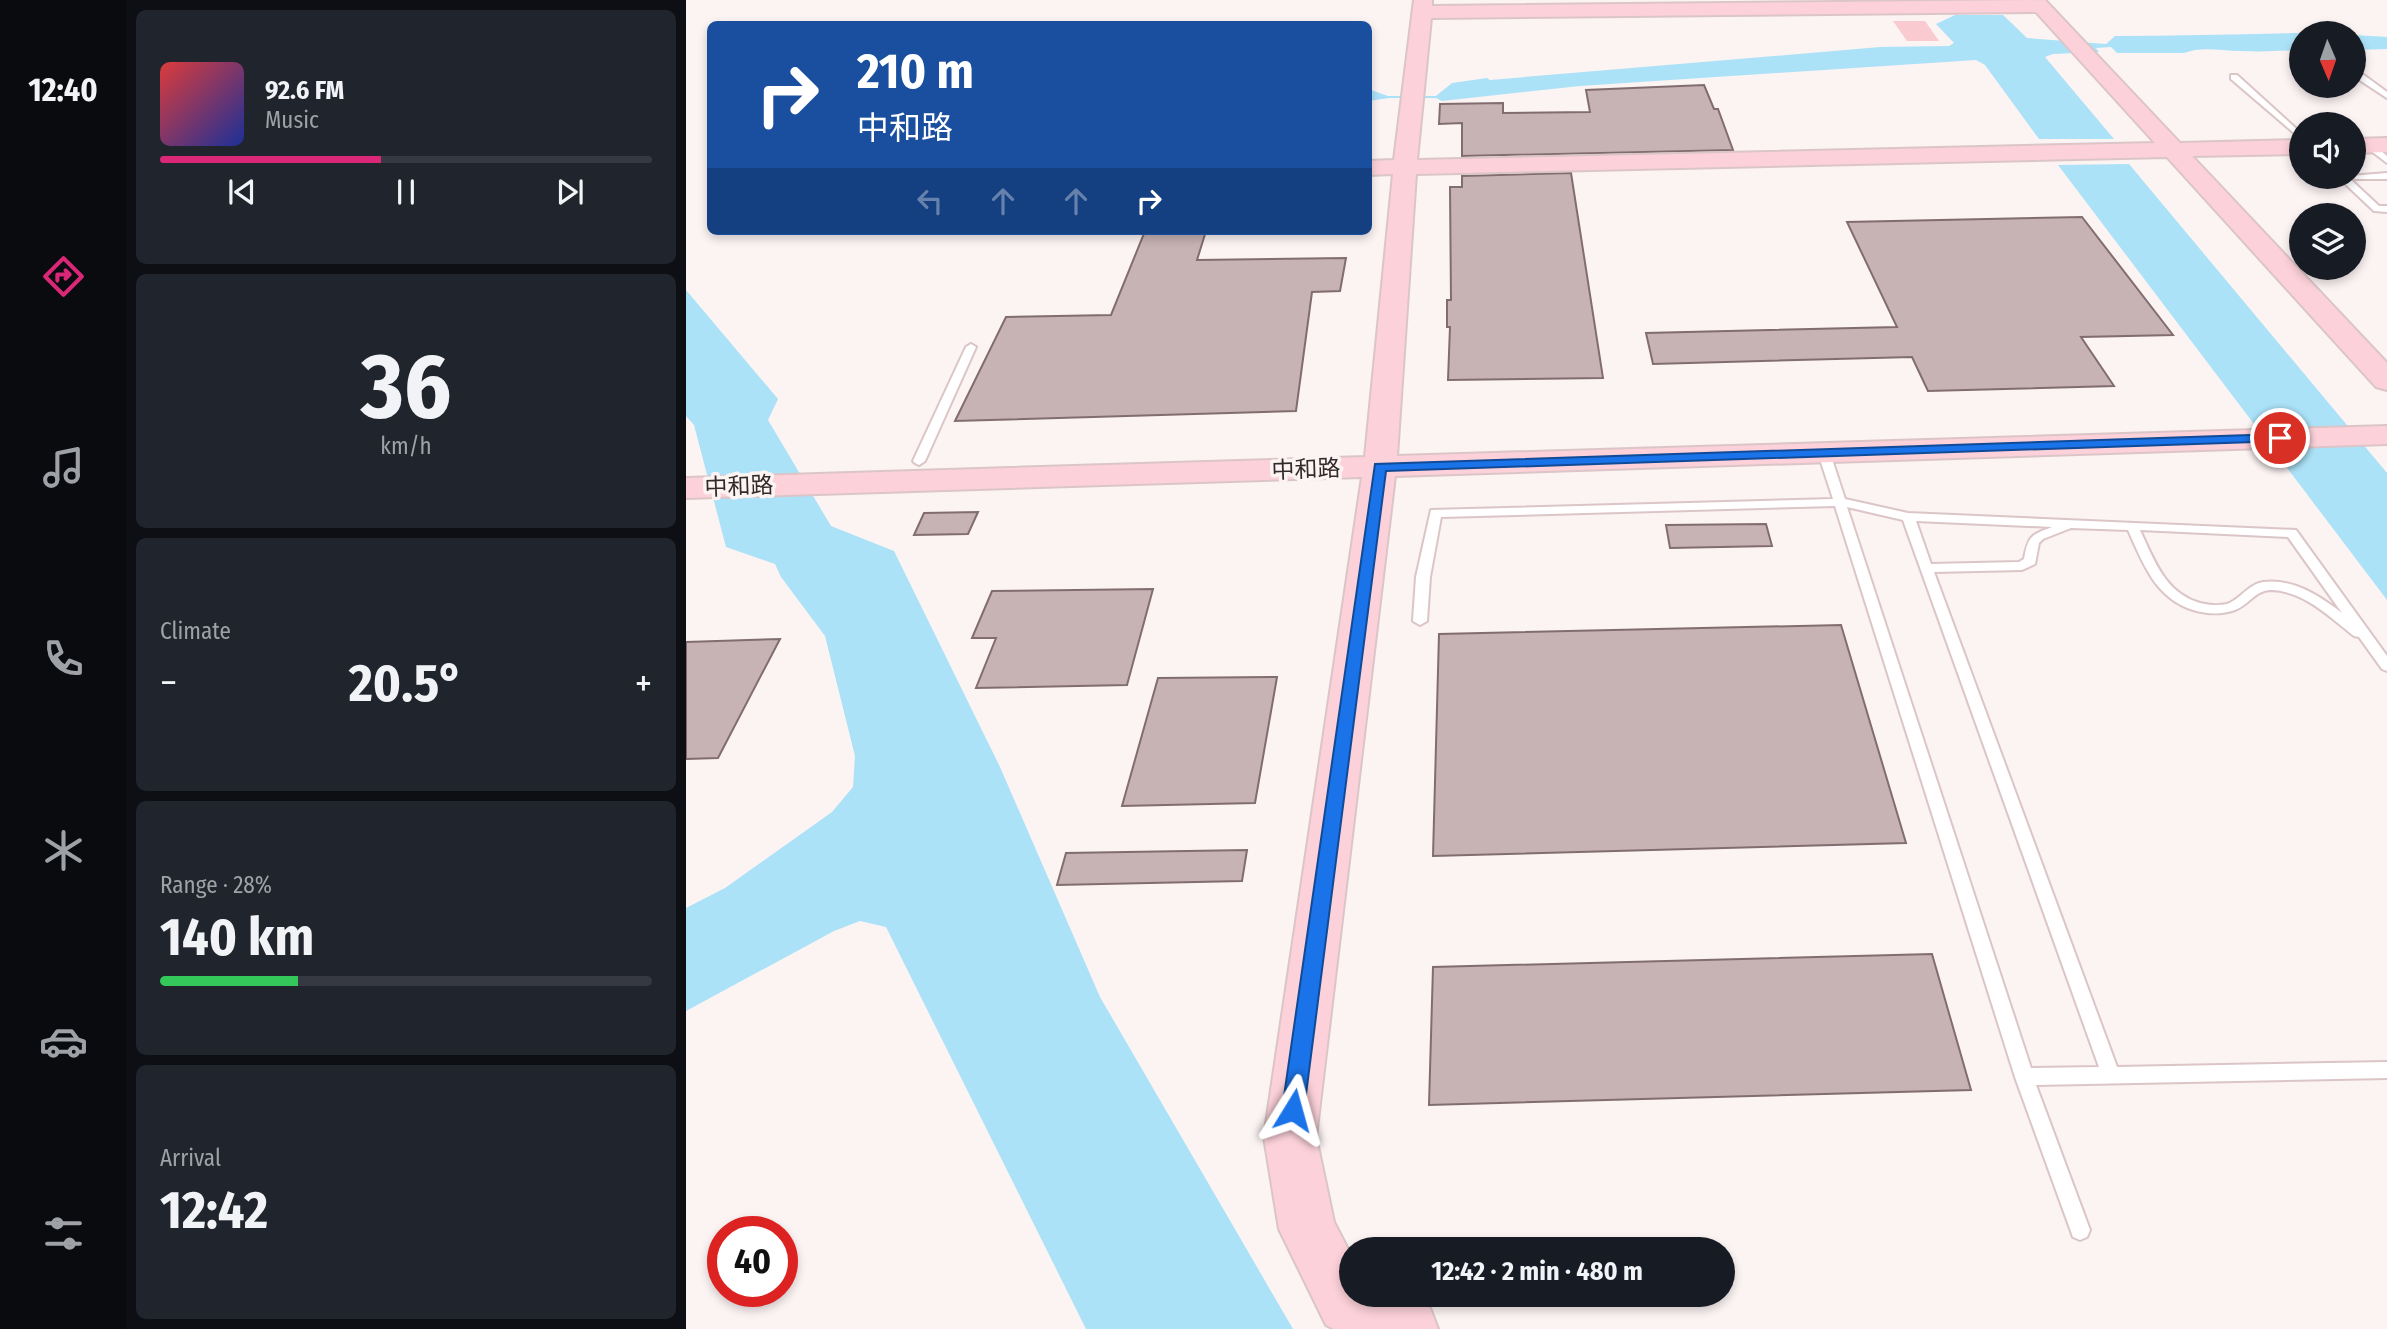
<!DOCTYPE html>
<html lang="en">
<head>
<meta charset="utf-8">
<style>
	:root { --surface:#171b24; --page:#20242c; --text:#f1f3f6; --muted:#9ea1a6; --line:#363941; --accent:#db2777 }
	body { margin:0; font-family:"Fira Sans Condensed","Noto Sans SC",sans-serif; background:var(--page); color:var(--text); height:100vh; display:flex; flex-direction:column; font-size:26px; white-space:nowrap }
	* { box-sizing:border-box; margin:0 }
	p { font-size:23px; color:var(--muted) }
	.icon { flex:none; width:38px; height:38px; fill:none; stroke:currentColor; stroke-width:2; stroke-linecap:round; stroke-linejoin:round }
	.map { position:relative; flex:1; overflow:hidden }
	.details { display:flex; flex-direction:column; gap:10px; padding:10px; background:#0d0f14; width:560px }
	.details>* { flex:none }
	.top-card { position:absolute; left:21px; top:21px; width:665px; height:214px; border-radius:10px; box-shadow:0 4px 10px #0003; background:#1a4fa0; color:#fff; overflow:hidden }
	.needle { width:46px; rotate:178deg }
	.tools { position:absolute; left:1603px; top:21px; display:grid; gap:14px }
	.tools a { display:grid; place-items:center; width:77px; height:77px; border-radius:50%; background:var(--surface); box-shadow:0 4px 10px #0003; font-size:35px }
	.speed { position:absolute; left:21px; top:1216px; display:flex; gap:14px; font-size:35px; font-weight:700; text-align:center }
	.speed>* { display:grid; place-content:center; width:91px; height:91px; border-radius:50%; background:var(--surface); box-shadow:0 4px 10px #0003; line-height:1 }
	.speed .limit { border:10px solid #d22; background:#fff; color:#111 }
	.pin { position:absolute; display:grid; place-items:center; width:60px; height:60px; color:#fff; margin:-30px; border:4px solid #fff; border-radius:50%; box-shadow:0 2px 7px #0007 }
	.me { position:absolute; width:77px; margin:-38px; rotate:8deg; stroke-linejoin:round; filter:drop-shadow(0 0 5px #0008) }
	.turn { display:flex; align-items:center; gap:24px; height:147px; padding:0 35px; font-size:32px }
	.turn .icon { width:91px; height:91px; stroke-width:2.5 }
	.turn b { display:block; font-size:49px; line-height:60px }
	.lanes { display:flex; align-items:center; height:66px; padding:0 35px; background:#0003; justify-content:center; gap:35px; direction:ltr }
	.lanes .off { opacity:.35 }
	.big { font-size:52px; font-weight:700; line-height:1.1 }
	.details .widget { flex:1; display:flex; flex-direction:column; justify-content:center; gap:10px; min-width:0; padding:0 24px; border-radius:10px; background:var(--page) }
	.details .dial { align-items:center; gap:0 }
	.dial b { font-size:91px; line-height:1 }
	.song { display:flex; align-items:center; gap:21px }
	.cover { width:84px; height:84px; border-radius:10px; background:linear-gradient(135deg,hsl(0 70% 55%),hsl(230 70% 35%)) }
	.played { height:7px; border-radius:4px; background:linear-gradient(90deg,var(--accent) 45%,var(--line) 45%) }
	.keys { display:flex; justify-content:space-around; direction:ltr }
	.heat { display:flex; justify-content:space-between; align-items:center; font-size:38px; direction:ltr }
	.charge { height:10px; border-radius:5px; background:linear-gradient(90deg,#34c759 28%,var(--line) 0) }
	.trip { position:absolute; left:653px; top:1237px; width:396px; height:70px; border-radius:35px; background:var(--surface); box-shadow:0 4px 10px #0003; font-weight:700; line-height:70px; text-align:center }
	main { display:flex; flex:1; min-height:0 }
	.menu { display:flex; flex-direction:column; width:126px; justify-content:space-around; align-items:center; background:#090b0e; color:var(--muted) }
	.menu .icon { width:49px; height:49px }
	.menu .selected { color:var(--accent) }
	.menu b { font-size:32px; color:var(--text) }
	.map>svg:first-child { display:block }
</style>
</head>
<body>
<main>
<nav class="menu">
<b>12:40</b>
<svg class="icon selected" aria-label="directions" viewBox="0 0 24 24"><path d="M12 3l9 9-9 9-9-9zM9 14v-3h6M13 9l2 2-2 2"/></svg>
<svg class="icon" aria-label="music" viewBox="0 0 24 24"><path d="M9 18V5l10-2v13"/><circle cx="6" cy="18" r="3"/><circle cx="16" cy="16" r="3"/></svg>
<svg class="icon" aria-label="phone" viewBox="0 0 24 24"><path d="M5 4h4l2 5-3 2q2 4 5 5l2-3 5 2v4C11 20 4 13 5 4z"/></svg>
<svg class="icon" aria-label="climate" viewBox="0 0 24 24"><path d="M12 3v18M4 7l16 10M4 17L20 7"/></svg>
<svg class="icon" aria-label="car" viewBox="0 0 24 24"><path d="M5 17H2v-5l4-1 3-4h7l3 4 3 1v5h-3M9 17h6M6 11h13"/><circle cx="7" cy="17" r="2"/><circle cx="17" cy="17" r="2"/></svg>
<svg class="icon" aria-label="filters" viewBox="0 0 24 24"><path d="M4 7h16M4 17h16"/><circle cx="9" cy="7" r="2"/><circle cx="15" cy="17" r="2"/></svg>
</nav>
<section class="details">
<div class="widget">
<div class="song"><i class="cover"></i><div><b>92.6 FM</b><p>Music</p></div></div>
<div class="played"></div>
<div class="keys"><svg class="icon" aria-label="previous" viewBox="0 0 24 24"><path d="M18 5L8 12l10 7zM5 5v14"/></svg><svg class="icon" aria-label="pause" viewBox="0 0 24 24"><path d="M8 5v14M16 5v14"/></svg><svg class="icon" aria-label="next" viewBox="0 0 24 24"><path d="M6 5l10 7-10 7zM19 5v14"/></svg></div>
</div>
<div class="widget dial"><b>36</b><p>km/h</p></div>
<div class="widget"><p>Climate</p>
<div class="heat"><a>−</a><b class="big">20.5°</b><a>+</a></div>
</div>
<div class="widget"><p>Range · 28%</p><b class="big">140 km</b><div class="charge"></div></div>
<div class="widget"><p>Arrival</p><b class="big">12:42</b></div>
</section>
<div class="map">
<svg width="1701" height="1329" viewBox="0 0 1701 1329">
	<rect width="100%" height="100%" fill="#fcf3f3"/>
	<!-- green -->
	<path fill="#f9cacf" d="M1207,21H1239L1253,41H1221Z"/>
	<!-- water -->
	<path fill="#ace2f8" d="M1269,15H1317L1341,38L1420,44L1429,36C1491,36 1553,34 1615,33H1616L1615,50C1595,51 1574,52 1554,51C1534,51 1517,46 1498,53H1431L1425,47L1410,48L1413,52L1367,54L1359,57L1428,139H1353L1299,65L1290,60L894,86L756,101L750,98H703L683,101L682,89L702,96H750L766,83L801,78L804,80L1194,47L1263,46L1268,43L1250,24Z
		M1668,35L1701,37V49L1668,50Z
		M1443,164L1701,473V600L1372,165Z
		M0,290L92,399L82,420L145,526L208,551L314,767L414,997L607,1329H400L200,927L174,921L148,931L0,1011V908L39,888L146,812L167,787L169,756L139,636L95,577L89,564L40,547L8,425L0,416Z"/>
	<!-- building -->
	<path fill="#c7b2b4" stroke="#816d6f" stroke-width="2" d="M1018,85L1028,109H1032L1047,150L776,156V123L753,124L754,104L817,103V113L904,112L900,90Z
		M885,173L917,378L762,380L764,327H761V300H765L764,187H776V176Z
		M1396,217L1487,335L1395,337L1428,386L1242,391L1226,357L967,364L960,333L1211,327L1161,222Z
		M459,231H520L511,260L660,258L654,291L626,292L610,411L269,421L320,317L425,315Z
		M292,512L282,534L228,535L238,513Z
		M1080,524L1086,546L984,548L980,525Z
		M467,589L441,685L290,688L310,638H286L306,591Z
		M1155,625L1220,843L747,856L753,634Z
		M94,639L32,758L0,759V642Z
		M591,677L569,803L436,806L472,678Z
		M561,850L556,881L371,885L380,853Z
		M1246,954L1285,1090L743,1105L747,967Z"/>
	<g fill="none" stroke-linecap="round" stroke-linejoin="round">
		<!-- lane casing -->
		<g stroke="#dbc5c7" stroke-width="4">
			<path id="lane" d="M1669,73H1675L1701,92V98L1669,77Z
				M1545,75H1551L1615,133V139L1545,79Z
				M1680,143H1686L1701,156V163L1680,147Z
				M1701,173V179H1664L1693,206H1701V212L1688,211L1652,177Z
				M285,344L290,347L239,461L233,465L229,463L227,461L280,347Z
				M1138,450L1144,453L1159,499L1222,513L1610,530L1701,656V671L1696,669L1673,637L1668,636C1644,617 1618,591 1585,590C1569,590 1563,605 1549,610C1535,615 1521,614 1507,610C1469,598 1457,563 1442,530L1385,528L1357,539L1353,543L1349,564L1336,570L1248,572L1431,1067L1701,1062V1078L1350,1085L1404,1230L1401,1237L1394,1240L1387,1237L1329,1077L1149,506L755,517L744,577L741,621L734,625L727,621L730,577L745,510L1147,499L1132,453ZM1161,507L1217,520L1413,1067L1345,1068ZM1230,521L1366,527C1345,535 1342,536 1338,559L1333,562L1245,564ZM1454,530L1602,537L1656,613C1634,596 1607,578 1577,582C1561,585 1555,599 1541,604C1532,606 1522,605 1514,603C1479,593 1468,560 1454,530Z"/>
		</g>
		<!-- secondary casing -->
		<g stroke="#dbc5c7" stroke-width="4">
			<path id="secondary" d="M728,0H746V6L1359,0L1494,143L1615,140V154L1506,156L1701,363V390L1690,387L1481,157L730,174L711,456L1701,426V444L709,476L630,1137L648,1222L665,1255V1295H711L744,1308L752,1329H648L640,1325L593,1229L578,1137L676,477L0,498V478L679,457L707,174L682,175V161L708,160ZM1350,12L1469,143L731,160L745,18Z
				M1701,138V152L1668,153V139Z"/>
		</g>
		<!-- lane -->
		<use href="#lane" fill="#fff" fill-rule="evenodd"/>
		<!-- secondary -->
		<use href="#secondary" fill="#fdd1da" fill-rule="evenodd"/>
	</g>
	<!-- route -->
	<path fill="#1a73e8" stroke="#114b97" stroke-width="2" d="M1594,434L1600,438L1598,441L700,471L618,1110L615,1117L607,1120L600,1117L596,1110L689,464Z"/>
	<g text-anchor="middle" stroke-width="7" stroke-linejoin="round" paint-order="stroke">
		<!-- street labels -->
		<g font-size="23" fill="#322a2b" stroke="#fcf3f3">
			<text transform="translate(620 469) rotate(-2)" y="8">中和路</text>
			<text transform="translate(53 486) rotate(-2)" y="8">中和路</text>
		</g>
	</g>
</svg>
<div class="tools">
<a><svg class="needle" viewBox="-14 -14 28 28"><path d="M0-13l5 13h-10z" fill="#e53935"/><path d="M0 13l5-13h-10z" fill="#9ea1a6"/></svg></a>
<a><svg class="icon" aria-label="sound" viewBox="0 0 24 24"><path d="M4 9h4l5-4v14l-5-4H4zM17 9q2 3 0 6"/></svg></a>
<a><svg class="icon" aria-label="layers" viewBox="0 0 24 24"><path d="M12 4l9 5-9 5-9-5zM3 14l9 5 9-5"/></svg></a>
</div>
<div class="speed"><div class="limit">40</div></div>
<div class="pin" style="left:1594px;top:438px;background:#d93025"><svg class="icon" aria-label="arrive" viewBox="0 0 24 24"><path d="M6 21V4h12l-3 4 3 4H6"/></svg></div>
<svg class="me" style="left:607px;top:1110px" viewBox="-20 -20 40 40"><path d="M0-17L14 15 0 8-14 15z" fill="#1a73e8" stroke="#fff" stroke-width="4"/></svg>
<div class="trip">12:42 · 2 min · 480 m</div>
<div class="top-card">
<div class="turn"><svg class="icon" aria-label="right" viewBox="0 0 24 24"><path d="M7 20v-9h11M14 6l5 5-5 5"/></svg><div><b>210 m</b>中和路</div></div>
<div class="lanes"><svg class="icon off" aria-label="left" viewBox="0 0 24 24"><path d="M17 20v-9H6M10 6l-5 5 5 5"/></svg><svg class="icon off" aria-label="ahead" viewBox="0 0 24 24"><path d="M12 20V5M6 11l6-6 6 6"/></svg><svg class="icon off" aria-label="ahead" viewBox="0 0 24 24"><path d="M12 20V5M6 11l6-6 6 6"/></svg><svg class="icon" aria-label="right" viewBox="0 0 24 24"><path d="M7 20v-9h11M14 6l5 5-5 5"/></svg></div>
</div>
</div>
</main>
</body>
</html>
